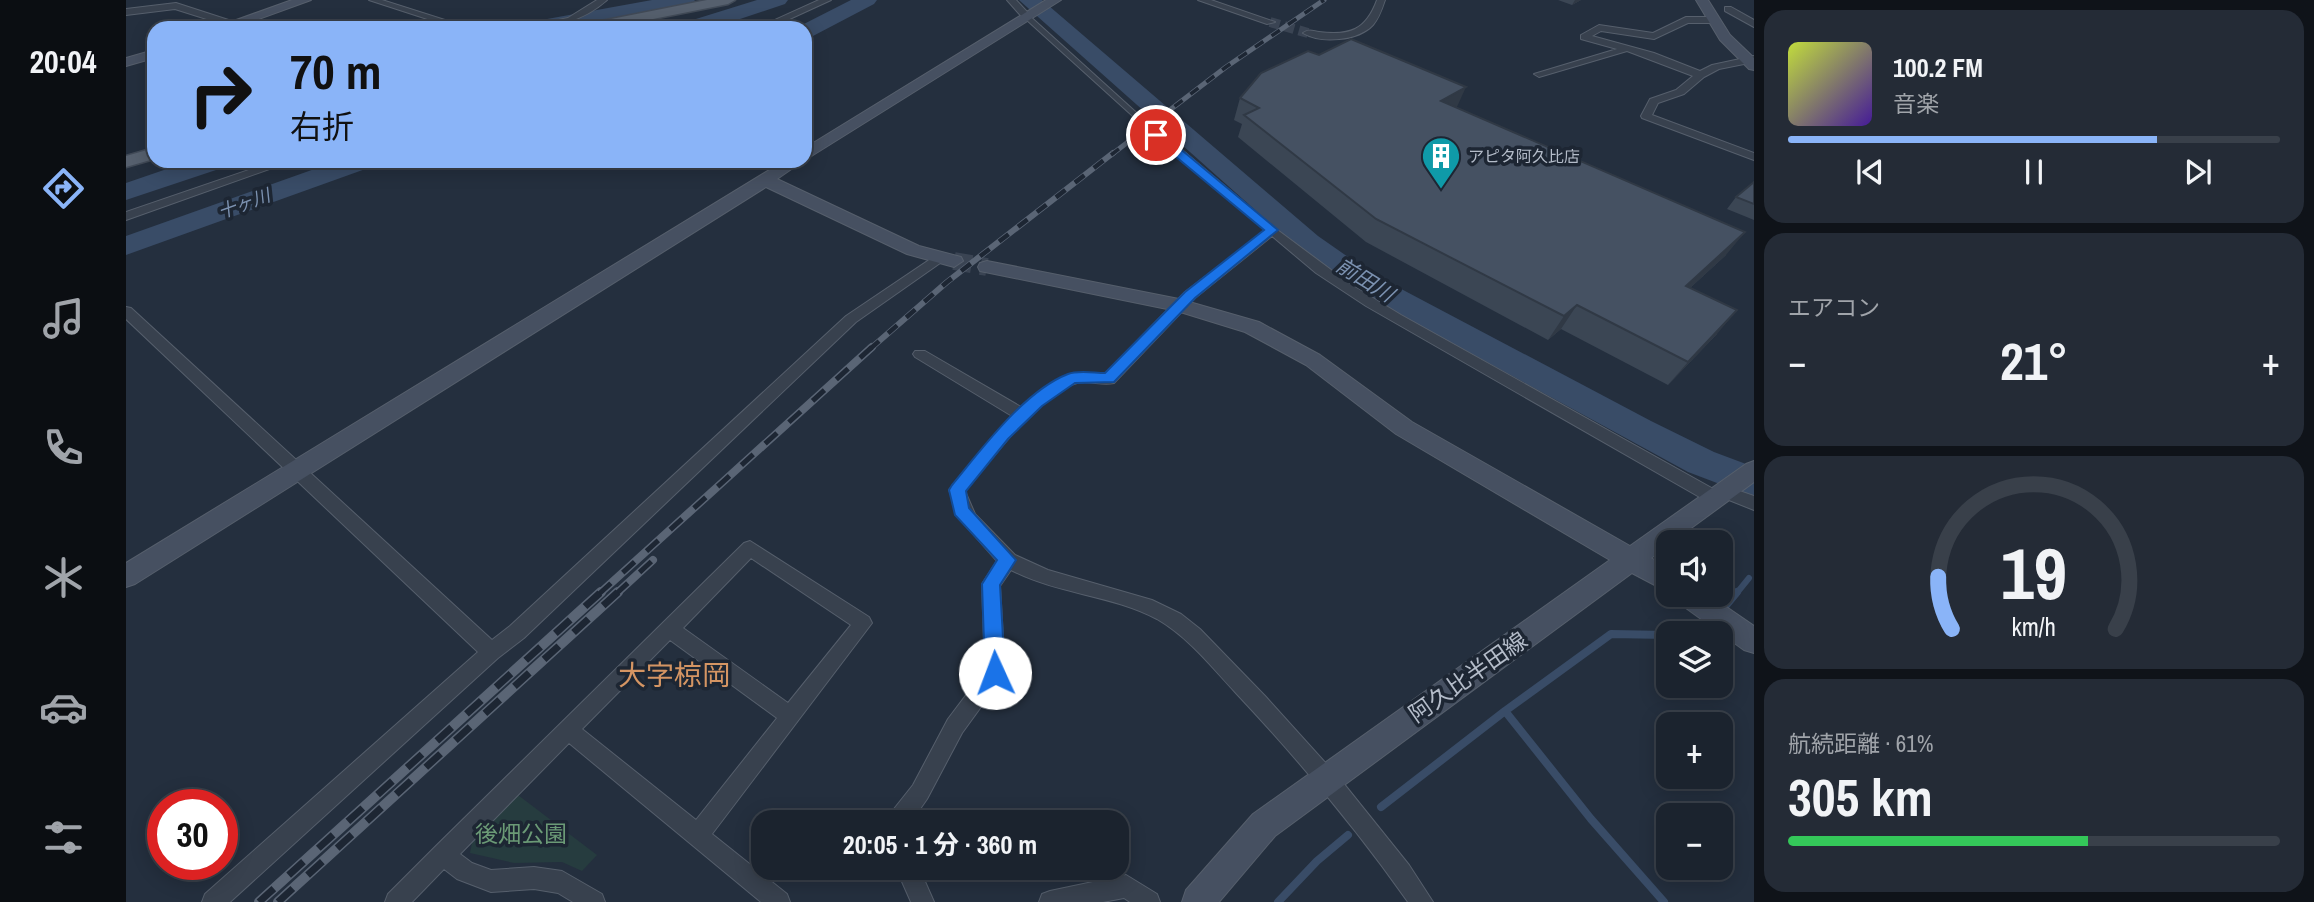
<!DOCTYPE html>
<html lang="ja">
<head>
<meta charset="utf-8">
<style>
	:root { --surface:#1b232e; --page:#242b36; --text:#f1f3f6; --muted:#a0a4aa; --line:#39404a; --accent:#8ab4f8 }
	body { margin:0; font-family:"Archivo Narrow","Noto Sans JP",sans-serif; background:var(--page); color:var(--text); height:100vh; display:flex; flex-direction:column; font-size:26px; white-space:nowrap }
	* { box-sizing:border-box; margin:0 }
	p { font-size:23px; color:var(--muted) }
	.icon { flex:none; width:38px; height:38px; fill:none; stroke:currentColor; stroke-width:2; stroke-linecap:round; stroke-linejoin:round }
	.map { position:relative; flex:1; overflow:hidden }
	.sheet { display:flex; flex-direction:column; gap:10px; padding:10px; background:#0f1319; width:560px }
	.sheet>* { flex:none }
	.top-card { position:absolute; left:21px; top:21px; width:665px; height:147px; border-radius:21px; box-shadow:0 4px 18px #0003,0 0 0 2px var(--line); background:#8ab4f8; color:#111; overflow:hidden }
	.fabs { position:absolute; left:1530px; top:530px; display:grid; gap:14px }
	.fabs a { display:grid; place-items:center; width:77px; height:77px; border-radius:14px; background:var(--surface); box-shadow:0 4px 18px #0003,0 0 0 2px var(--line); font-size:35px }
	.speed { position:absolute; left:21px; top:789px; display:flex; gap:14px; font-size:35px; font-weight:700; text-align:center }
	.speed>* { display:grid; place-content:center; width:91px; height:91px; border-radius:50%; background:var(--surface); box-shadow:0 4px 18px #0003,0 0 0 2px var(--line); line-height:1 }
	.speed .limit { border:10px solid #d22; background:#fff; color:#111 }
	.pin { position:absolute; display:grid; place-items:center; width:60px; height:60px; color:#fff; margin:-30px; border:4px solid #fff; border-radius:50%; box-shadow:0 2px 7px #0007 }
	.me { position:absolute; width:77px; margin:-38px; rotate:358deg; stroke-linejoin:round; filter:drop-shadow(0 0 5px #0008) }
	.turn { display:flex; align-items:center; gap:24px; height:147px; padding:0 28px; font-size:32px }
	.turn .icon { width:91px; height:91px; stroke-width:2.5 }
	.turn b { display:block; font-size:49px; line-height:60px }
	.big { font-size:52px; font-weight:700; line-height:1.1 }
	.sheet .tile { flex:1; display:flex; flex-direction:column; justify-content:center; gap:10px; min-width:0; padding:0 24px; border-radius:21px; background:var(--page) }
	.sheet .dial { align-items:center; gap:0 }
	.dial svg { height:182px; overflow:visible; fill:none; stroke:var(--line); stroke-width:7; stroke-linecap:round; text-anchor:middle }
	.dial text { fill:var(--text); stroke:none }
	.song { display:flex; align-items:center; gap:21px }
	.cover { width:84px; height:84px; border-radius:10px; background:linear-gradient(135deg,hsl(70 70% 55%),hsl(260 70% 35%)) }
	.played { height:7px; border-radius:4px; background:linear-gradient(90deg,var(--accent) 75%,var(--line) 75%) }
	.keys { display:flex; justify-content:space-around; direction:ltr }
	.heat { display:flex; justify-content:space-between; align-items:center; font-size:38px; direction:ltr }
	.charge { height:10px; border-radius:5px; background:linear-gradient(90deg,#34c759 61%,var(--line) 0) }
	.trip { position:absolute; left:625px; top:810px; width:378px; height:70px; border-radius:21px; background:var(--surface); box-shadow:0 4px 18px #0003,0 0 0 2px var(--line); font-weight:700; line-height:70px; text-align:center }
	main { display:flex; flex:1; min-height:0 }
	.tab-bar { display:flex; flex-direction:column; width:126px; justify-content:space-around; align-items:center; background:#0b0e12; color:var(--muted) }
	.tab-bar .icon { width:49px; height:49px }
	.tab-bar .active { color:var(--accent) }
	.tab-bar b { font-size:32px; color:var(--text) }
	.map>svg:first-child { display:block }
</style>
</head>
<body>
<main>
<nav class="tab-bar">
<b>20:04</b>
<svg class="icon active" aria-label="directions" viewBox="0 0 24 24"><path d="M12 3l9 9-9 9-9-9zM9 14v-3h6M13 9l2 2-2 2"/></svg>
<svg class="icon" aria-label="music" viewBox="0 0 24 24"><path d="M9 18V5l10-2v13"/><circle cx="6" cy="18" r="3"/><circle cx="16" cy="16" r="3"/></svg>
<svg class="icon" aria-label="phone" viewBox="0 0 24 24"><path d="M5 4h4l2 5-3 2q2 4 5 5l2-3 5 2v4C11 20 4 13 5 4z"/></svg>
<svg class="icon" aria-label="climate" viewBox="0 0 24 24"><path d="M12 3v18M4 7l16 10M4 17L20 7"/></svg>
<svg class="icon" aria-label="car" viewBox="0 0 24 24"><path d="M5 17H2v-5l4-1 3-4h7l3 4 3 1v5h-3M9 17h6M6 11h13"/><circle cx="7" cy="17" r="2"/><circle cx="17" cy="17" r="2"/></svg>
<svg class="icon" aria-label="filters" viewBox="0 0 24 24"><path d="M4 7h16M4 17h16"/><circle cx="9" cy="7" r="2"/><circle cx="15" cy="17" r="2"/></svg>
</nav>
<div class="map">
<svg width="1628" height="902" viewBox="0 0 1628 902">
	<rect width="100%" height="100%" fill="#242f3e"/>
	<!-- green -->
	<path fill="#263c3f" d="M392,795L471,855L456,871L436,862L388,863L344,853L346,843Z"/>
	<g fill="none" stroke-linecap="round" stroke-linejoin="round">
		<!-- stream-far1 -->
		<path stroke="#394c67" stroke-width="6" d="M1610,594L1623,578"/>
		<!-- stream -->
		<path stroke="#394c67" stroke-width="8" d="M1597,609L1611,592
			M1550,634L1574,628L1584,620
			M1255,807L1379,711
			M1152,902L1191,861L1222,835
			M1538,902L1465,819L1379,711L1485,634L1542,635"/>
		<!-- river -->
		<path fill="#394c67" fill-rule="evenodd" d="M526,0H569L566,4L559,6L444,28H399L402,23L410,21Z
			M631,0H662L659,4L587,28H554L557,23Z
			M725,0H751L748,4L687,36L679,38V28H670Z
			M893,0H916L1192,236L1245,273L1525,421L1588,452L1628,467V497L1562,472L1223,287L1172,248Z
			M64,161H103L99,167L0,200V183Z
			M211,161H249L245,167L0,255V236Z"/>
		<!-- street-tunnel -->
		<path stroke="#3a4453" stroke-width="10" stroke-dasharray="10 5" stroke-linecap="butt" d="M1144,22L1182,33"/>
		<!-- secondary-tunnel -->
		<path stroke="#3a4453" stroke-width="18" stroke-dasharray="18 9" stroke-linecap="butt" d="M828,261L861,267"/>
		<!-- lane-far1 casing -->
		<g stroke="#565f6c" stroke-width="7">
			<path id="lane-far1" d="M900,16L1017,122
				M1030,135L1058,155"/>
		</g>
		<!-- lane casing -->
		<g stroke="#565f6c" stroke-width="8">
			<path id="lane" d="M1055,153L1146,230"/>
		</g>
		<!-- street casing -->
		<g stroke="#565f6c" stroke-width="2">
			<path id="street" d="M243,0H256L344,28H329Z
				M471,0H481C456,22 428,28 394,28L442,18Z
				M693,0H705L644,28H631Z
				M881,0H890L903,14V18H897Z
				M1072,0H1085L1149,22L1141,24Z
				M1251,0H1259C1256,9 1253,18 1247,25C1232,41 1195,44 1177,33C1183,29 1186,31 1193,32C1224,36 1240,30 1251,0Z
				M50,3L121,26L123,28H109L49,9L0,15V9Z
				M1599,7H1605L1628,20V27L1599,11Z
				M1560,17H1586L1591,20L1586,23H1562L1528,39L1475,31L1466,36L1528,53L1574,71L1586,65L1628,56V62L1593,69L1578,77L1558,94L1532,103L1526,115L1628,153V160L1516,118L1515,116L1524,99L1550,90L1567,76L1501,51L1413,77L1408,74L1491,49L1455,39V35L1473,25L1527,33Z
				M149,161H166L0,220V212Z
				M1146,226L1224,284L1275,315L1591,491L1599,486L1628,496V510L1598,498L1596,503H1584L1240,306L1190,273L1146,236L1069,298L988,383C976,386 963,380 951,383C915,392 863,462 839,491L849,514L889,555L922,570L1026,600L1055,614L1074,629L1140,697L1214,779L1283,865L1307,902H1282C1230,828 1171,758 1109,692C1085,666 1062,637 1031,619C986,595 931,594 885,570L874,586L879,672L876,678L836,733L801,799L785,822H762L764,814L787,785L822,719L859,670L856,584L871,561L834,519L823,490L886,416L789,357L787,354L789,351H799L895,407C925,380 938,371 979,374L1059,292Z
				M812,254L817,255V261L730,322L398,638L372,658L104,902H76L79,894L352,652L0,319V307L5,308L366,640L384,626L720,316Z
				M624,541L743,617L746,623L586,834L661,894L664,902H635L443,743L334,854L346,863L365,870L408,867L436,871L476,894L479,902H447L432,893L408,889L365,892L331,879L318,869L286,902H259L262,894L309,847L618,543ZM625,558L725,625L662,703L557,628ZM544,640L651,718L570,820L456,729Z
				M770,868H793L808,902H785Z
				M1000,875L1031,894L1034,902H1004L998,898L977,902H913L916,894L924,891Z"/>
		</g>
		<!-- secondary casing -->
		<g stroke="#565f6c" stroke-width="2">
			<path id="secondary" d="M166,0H185L108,28H88Z
				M920,0H935L679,160V148Z
				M1570,0H1582L1604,35L1628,58V70L1623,69L1594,40Z
				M28,50V58L0,66V58Z
				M658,161H677L651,179L793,246L835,257L837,261L828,267L781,254L640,187L9,584L0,587V563Z
				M861,261L1053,299L1133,322L1194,355L1286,422L1504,546L1620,464L1628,461V482L1546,542H1542V546L1525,558L1542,568V592L1506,573L1149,836L1093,902H1056L1060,890L1127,814L1484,560L1270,434L1180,365L1119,332L1051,311L854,271L852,267L854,263Z
				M1549,595H1583L1628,626V653L1618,650L1553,603Z"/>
		</g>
		<!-- primary casing -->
		<g stroke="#414a57" stroke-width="3">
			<path id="primary" d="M581,0H609L602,4L482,28H453L460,24Z
				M28,148V159L0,167V156Z"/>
		</g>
		<!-- lane-far1 -->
		<use href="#lane-far1" stroke="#38414e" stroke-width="5"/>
		<!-- lane -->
		<use href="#lane" stroke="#38414e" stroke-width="6"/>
		<!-- street -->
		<use href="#street" fill="#38414e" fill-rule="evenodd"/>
		<!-- secondary -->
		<use href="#secondary" fill="#465061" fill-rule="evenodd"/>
		<!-- primary -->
		<use href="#primary" fill="#56606e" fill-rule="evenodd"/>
		<!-- rail-far3 casing -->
		<g stroke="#5a6575" stroke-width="5">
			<path id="rail-far3" d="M985,155L1100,67L1198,0"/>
		</g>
		<!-- rail-far2 casing -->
		<g stroke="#5a6575" stroke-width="6">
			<path id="rail-far2" d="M744,349L821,282L987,153"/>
		</g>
		<!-- rail-far1 casing -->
		<g stroke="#5a6575" stroke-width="8">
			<path id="rail-far1" d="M473,594L746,347
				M490,594L527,560"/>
		</g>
		<!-- rail casing -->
		<g stroke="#5a6575" stroke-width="10">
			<path id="rail" d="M133,902L475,592
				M152,902L492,592"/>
		</g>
		<!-- rail-far3 -->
		<use href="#rail-far3" stroke="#1d2633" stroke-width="3.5" stroke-dasharray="10" stroke-linecap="butt"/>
		<!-- rail-far2 -->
		<use href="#rail-far2" stroke="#1d2633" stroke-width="4.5" stroke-dasharray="12" stroke-linecap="butt"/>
		<!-- rail-far1 -->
		<use href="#rail-far1" stroke="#1d2633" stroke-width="5" stroke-dasharray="16" stroke-linecap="butt"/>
		<!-- rail -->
		<use href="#rail" stroke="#1d2633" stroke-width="7" stroke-dasharray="20" stroke-linecap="butt"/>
	</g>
	<!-- wall -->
	<path fill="#3b4654" d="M1432,0H1455L1446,5Z
		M1114,98L1330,108L1600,255L1564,288L1591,334L1542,385L1435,329L1422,340L1240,242L1112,137L1116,124L1108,120Z
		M1628,182V220L1601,209L1610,197Z"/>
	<!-- shaded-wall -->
	<path fill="#303945" d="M1449,0H1455L1446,5Z
		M1340,87L1330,109L1315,101Z
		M1619,232L1600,255L1541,309L1560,286Z
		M1451,305L1435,329L1422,340L1438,316Z
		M1611,310L1591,334L1542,385L1562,362Z"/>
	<!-- building -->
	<path fill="#455162" stroke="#303945" stroke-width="2" d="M1225,39L1340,87L1315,101L1619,232L1560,286L1611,310L1562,362L1451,305L1438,316L1250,219L1118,115L1133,108L1114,98L1135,73L1182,51L1193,55Z
		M1628,182V204L1610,197Z"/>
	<!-- route -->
	<path fill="#1a73e8" stroke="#114b97" stroke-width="2" d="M1026,132H1034L1152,230L1069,298L988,382L949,383L916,406L882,439L840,491L843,508L890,560L874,585L879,673L876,679L869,681L862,679L859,673L856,584L871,560L829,515L823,490L826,485C855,450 898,391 942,374C952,370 968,373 979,373L1059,292L1138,230L1026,137Z"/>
	<!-- icons -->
	<defs>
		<g id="building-pin" transform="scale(2.0125)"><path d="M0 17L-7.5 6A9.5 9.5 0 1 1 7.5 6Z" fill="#0f9aa8" stroke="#1d2633"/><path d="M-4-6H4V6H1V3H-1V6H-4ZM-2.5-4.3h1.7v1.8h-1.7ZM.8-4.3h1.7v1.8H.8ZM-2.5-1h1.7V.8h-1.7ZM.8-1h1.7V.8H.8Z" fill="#fff"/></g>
	</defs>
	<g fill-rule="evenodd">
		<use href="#building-pin" x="1315" y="156"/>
	</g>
	<g text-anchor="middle" stroke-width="7" stroke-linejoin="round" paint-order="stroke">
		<!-- far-poi labels -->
		<g font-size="16" fill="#b4bcc9" stroke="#1d2633" text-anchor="start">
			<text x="1342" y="162">アピタ阿久比店</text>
		</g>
		<!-- far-water labels -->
		<g font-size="18" font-style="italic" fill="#7c92b1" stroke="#1d2633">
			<text transform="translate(118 204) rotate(-20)" y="6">十ヶ川</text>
		</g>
		<!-- water labels -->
		<g font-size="21" font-style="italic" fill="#7c92b1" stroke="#1d2633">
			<text transform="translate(1239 280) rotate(32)" y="7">前田川</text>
		</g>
		<!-- near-street labels -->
		<g font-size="23" fill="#b4bcc9" stroke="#1d2633">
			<text transform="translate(1342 677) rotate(-35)" y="8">阿久比半田線</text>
		</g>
		<!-- near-park labels -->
		<g font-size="23" fill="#6b9a76" stroke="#1d2633">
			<text x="395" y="842">後畑公園</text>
		</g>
		<!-- near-quarter labels -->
		<g font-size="28" fill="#d59563" stroke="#1d2633">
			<text x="548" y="685">大字椋岡</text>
		</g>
	</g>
</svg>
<div class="fabs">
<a><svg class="icon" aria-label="sound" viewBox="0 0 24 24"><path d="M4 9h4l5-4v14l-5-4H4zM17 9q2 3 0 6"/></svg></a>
<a><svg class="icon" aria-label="layers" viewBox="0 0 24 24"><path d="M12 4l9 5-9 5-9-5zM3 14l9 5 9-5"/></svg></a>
<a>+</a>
<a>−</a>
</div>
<div class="speed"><div class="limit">30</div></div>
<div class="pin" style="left:1030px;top:135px;background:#d93025"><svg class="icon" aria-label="arrive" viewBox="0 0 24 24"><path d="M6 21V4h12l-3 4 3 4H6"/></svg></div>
<svg class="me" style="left:869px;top:673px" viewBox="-20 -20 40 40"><circle r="19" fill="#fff"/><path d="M0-13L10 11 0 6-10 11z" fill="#1a73e8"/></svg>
<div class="trip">20:05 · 1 分 · 360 m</div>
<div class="top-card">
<div class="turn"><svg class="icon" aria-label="right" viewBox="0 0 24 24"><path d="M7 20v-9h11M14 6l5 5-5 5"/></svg><div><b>70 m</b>右折</div></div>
</div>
</div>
<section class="sheet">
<div class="tile">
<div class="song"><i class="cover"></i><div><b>100.2 FM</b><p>音楽</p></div></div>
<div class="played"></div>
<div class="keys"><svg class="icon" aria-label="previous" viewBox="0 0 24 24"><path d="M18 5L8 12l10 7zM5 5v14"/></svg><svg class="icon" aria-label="pause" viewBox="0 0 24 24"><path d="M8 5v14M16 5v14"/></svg><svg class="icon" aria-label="next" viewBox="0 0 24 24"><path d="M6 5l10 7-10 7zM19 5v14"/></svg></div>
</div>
<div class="tile"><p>エアコン</p>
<div class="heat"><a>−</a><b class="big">21°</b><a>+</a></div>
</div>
<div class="tile dial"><svg viewBox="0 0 100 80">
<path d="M14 69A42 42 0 1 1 86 69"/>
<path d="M14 69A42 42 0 0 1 8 46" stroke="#8ab4f8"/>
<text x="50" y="56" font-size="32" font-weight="700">19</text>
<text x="50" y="72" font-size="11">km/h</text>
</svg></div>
<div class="tile"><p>航続距離 · 61%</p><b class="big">305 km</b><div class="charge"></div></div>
</section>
</main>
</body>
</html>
